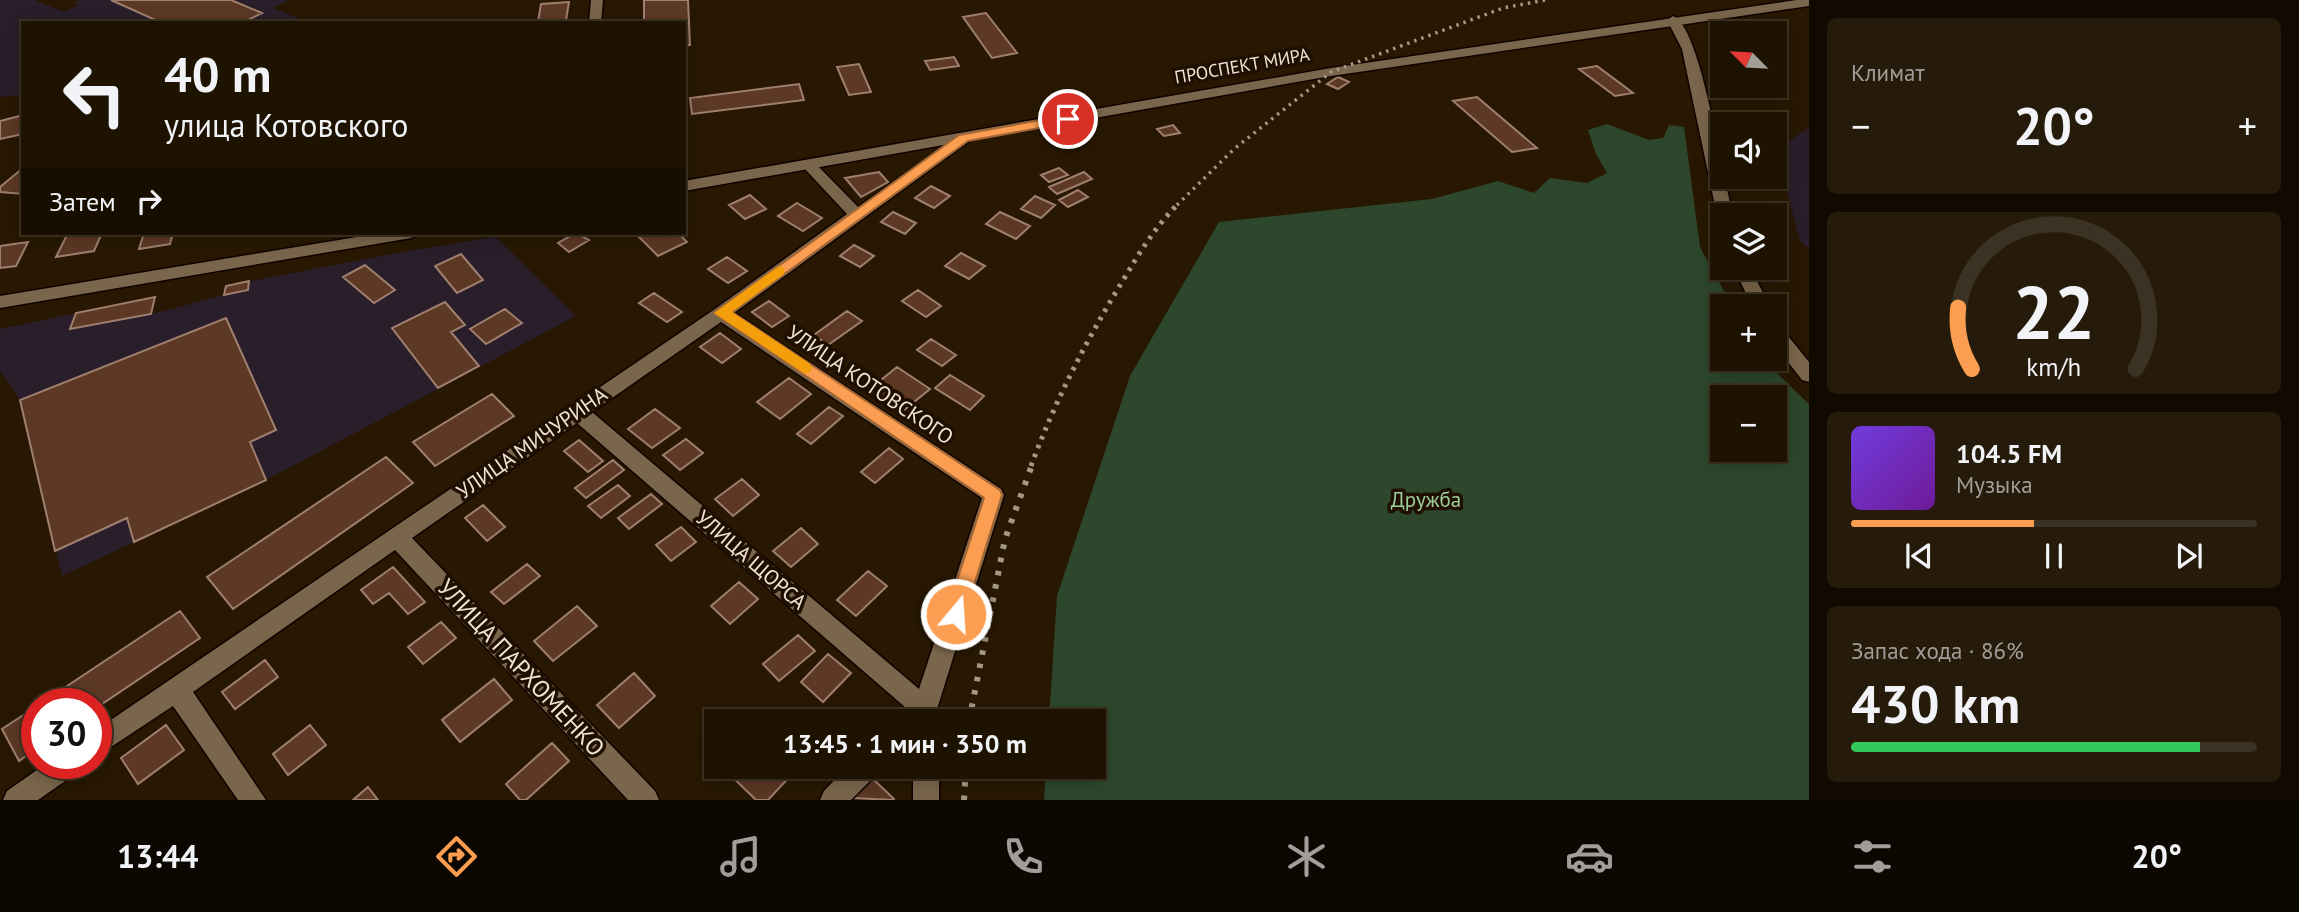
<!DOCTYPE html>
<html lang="ru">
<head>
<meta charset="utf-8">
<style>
	:root { --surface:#1e1201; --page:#261b0b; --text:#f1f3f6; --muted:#a19e99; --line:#3c3223; --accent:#fb9e51 }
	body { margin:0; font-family:"PT Sans",sans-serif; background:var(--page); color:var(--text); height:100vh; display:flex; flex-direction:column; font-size:26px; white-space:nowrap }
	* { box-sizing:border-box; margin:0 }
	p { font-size:23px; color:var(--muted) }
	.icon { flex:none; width:38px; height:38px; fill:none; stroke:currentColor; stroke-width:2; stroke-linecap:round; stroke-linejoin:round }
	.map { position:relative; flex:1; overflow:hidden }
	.details { display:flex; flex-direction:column; gap:18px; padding:18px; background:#100a01; width:490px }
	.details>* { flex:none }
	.hud { position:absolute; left:21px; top:21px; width:665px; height:214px; border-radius:0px; box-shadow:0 4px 18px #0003,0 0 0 2px var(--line); background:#1e1201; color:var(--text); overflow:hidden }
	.needle { width:46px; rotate:294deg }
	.controls { position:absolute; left:1710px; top:21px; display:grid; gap:14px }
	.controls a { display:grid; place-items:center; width:77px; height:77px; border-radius:0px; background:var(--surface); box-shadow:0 4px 18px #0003,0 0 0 2px var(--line); font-size:35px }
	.speed { position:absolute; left:21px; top:688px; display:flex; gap:14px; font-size:35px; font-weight:700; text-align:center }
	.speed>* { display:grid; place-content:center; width:91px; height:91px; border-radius:50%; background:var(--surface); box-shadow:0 4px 18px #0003,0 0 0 2px var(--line); line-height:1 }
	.speed .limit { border:10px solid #d22; background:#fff; color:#111 }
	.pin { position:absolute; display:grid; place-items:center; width:60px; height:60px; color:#fff; margin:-30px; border:4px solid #fff; border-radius:50%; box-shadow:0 2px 7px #0007 }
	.me { position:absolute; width:77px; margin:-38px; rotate:18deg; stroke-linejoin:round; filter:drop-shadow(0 0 5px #0008) }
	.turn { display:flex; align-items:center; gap:24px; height:147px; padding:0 28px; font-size:32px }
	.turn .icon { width:91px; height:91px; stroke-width:2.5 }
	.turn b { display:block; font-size:49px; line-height:60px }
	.then { display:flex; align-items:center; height:66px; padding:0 28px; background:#0003; gap:14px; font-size:26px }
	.big { font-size:52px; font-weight:600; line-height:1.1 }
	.details .tile { flex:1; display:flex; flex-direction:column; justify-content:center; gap:10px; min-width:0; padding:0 24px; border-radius:10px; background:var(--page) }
	.details .dial { align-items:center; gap:0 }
	.dial svg { height:182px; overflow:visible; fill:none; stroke:var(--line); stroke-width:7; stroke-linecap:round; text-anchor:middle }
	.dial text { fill:var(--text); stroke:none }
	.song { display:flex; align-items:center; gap:21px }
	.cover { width:84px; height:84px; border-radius:10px; background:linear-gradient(135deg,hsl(260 70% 55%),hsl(280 70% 35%)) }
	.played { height:7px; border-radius:4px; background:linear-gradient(90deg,var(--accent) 45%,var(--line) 45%) }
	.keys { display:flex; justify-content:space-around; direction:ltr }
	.heat { display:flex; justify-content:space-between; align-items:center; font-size:38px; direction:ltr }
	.charge { height:10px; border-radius:5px; background:linear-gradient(90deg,#34c759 86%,var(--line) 0) }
	.trip { position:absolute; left:704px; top:709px; width:402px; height:70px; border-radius:0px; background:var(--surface); box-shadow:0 4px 18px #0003,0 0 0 2px var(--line); font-weight:600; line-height:70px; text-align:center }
	.tab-bar { display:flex; height:112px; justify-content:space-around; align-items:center; background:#0c0700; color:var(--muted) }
	.tab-bar .icon { width:49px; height:49px }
	.tab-bar .active { color:var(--accent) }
	.tab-bar b { font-size:32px; color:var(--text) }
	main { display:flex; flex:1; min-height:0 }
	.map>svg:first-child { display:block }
</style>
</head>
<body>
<main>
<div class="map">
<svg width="1809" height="800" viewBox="0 0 1809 800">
	<rect width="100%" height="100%" fill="#281801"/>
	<!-- industrial -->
	<path fill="#2a1e2b" d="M0,0H35L64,12L78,5L73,3L80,0H289L273,8L311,23H23V95L0,97Z
		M1809,127V249L1800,241L1776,151Z
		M496,237L576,316L266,480L62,576L20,400L0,371V329L155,297L152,314L224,295L226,286L407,251Z"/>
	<!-- green -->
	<path fill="#2d472c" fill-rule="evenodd" d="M1607,124L1649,140L1663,138L1669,125L1684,127L1700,247L1732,306H1722V359H1762L1809,404V800H1044L1046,767L1094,766V721H1049L1057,596L1130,376L1219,222L1432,199L1498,181L1534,193L1550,178L1587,183L1607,173L1596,154L1588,130ZM1722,397H1774V450H1722Z"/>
	<!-- building -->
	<path fill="#5c3825" stroke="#9f7f6f" stroke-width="2" d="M111,0H231L262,13L242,23H162Z
		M644,0H688L690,45H684V23H644Z
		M569,2L566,20L538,22L541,4Z
		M986,13L1017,53L992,58L963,17Z
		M954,57L959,66L930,70L925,61Z
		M859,64L871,92L849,95L837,67Z
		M1597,66L1633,93L1615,96L1579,69Z
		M1338,77L1349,82L1338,89L1327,84Z
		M799,84L804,100L692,114L690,98Z
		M1477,97L1537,148L1512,152L1453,101Z
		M23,115V134L0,139V121Z
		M1173,125L1180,133L1164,136L1157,129Z
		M23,168V194L0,192V187Z
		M1059,168L1068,175L1049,182L1041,175Z
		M879,172L888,182L861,197L845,178Z
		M1084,172L1092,179L1057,194L1049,187Z
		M931,186L950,196L934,208L915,198Z
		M1078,190L1088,197L1068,207L1059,200Z
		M750,195L766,209L745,219L729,205Z
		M1035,196L1055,205L1041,218L1021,209Z
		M797,203L822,218L803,231L778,216Z
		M893,212L916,223L905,234L881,222Z
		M1000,212L1030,226L1016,239L986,224Z
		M68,233H102L94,251L56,257Z
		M144,233H173L170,244L139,249Z
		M576,233L589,240L569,252L558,243Z
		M635,233H678L687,242L658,256Z
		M28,242L16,266L0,268V246Z
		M854,245L874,256L860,267L840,256Z
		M961,253L985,266L969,279L945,266Z
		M461,254L483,280L457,293L435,266Z
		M727,257L747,271L728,283L708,269Z
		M365,265L395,290L374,303L343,277Z
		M249,281L248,290L224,295L226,286Z
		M918,290L941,306L926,317L902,301Z
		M654,293L682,312L667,322L639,303Z
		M155,297L151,314L70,329L76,313Z
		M769,301L789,316L772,327L752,312Z
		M445,302L465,325L451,332L479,366L438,388L392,328Z
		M505,309L522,323L486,344L470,329Z
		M847,311L862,321L828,345L814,335Z
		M226,318L276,430L250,442L266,480L134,542L127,518L55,551L20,400Z
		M720,333L741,349L722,363L700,347Z
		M931,339L956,355L942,366L917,350Z
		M897,367L930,389L903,411L870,389Z
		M950,375L984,396L970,410L935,388Z
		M789,378L811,394L780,419L757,402Z
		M492,394L514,416L435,466L413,442Z
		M829,407L843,416L811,444L797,434Z
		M655,409L680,428L652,448L628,429Z
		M686,439L703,453L680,470L663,455Z
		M579,440L603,461L588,472L564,451Z
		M889,448L903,459L875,483L861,472Z
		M386,457L413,483L233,609L207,577Z
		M613,460L624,470L586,498L575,488Z
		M742,479L759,495L733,516L715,499Z
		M618,485L630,496L601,518L588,506Z
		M651,494L662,504L629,529L618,518Z
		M483,505L505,527L487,541L465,518Z
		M681,527L696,542L671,561L656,545Z
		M801,528L818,544L791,567L773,551Z
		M527,564L540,576L504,604L491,592Z
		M393,567L425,602L408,614L389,593L373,604L361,590Z
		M868,571L887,586L856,616L837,600Z
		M739,582L758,599L730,624L711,606Z
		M577,606L597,626L553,661L534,641Z
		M180,611L200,638L96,708V704H40Z
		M441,622L456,638L423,664L408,647Z
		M798,635L815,651L779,681L763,664Z
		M828,654L851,673L823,702L801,682Z
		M265,660L278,677L235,709L222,692Z
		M634,673L655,696L619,728L597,705Z
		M494,679L512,700L460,742L442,720Z
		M37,706V748L19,761L2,729Z
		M166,725L184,750L138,784L121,758Z
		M310,725L326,745L288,775L273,754Z
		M552,743L569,761L526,800H520L506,784Z
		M793,766L796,770L768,800H756L722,767Z
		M872,778L894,799L893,800L853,798Z
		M368,787L378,800H353Z"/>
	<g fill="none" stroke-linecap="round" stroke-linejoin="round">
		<!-- minor casing -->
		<g stroke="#100300" stroke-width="3">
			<path id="minor" d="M1673,16C1697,25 1716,138 1722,166V177H1724L1733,215H1722V219L1717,215L1682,49L1667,20Z
				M964,134L971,138L969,141L734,313L1001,489L1004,495L937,709V721H913V714L577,423L412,538L655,791L659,800H628L395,550L193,692L266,800H238L173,706L96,757V730L715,309L847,214L804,168L801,165L804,162H814L858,207ZM721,322L982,498L919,689L592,412Z
				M1734,268H1750L1770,306H1752Z
				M1774,325L1780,326L1809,362V382L1802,380L1774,344Z
				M47,763H82L78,772L38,800H3L7,791Z
				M848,766H880L876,775L851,800H820L824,791Z
				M913,766H939V800H913Z"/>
		</g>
		<!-- tertiary casing -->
		<g stroke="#100300" stroke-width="3">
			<path id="tertiary" d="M591,0H603L601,23H589Z"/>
		</g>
		<!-- secondary casing -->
		<g stroke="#100300" stroke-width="3">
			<path id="secondary" d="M1797,0H1809V6L1331,76L684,191V181L1331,68Z
				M381,233H419L411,238L0,308V296Z"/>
		</g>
		<!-- minor -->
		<use href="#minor" fill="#7a664c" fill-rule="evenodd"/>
		<!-- tertiary -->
		<use href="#tertiary" fill="#7a664c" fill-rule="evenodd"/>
		<!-- secondary -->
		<use href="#secondary" fill="#7a664c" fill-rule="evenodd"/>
		<!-- rail-far2 -->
		<path stroke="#a59886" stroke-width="3.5" stroke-dasharray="2.5 5" stroke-linecap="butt" d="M1177,205L1234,149L1331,72L1503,8L1545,0"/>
		<!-- rail-far1 -->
		<path stroke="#a59886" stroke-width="5" stroke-dasharray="3.5 6" stroke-linecap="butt" d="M1031,466C1055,401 1086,341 1122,282C1140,252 1154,228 1179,203"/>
		<!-- rail -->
		<path stroke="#a59886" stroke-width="6" stroke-dasharray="4.5 9" stroke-linecap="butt" d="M969,721L1005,539L1032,465
			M964,800L966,766"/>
	</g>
	<!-- route -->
	<path fill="#fb9e51" stroke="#a36735" stroke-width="2" d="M1068,115L1074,119L1072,122L968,141L732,312L1000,490L1002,495L965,614L962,620L956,623L949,620L946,614L984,498L714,313L959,135Z"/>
	<!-- slow -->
	<path fill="#f59e0b" d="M779,266L784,268V274L732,312L810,364L812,368L810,372L805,374L714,313Z"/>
	<g text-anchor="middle" stroke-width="7" stroke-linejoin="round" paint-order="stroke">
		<!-- far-street labels -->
		<g font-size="18" fill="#f0e4d6" stroke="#1f0f00">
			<text transform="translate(1242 66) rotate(-10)" y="6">ПРОСПЕКТ МИРА</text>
		</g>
		<!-- street labels -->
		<g font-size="21" fill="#f0e4d6" stroke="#1f0f00">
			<text transform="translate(870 385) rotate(34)" y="7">УЛИЦА КОТОВСКОГО</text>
			<text transform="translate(532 443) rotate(-35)" y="7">УЛИЦА МИЧУРИНА</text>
			<text transform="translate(751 560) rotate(41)" y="7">УЛИЦА ЩОРСА</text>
		</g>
		<!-- park labels -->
		<g font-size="21" fill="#9cce9a" stroke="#1f0f00">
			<text x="1426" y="507">Дружба</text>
		</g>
		<!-- near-street labels -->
		<g font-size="24" fill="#f0e4d6" stroke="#1f0f00">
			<text transform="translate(521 668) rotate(47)" y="8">УЛИЦА ПАРХОМЕНКО</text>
		</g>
	</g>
</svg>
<div class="controls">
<a><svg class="needle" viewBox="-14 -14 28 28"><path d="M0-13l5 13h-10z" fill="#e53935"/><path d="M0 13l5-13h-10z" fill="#a19e99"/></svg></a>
<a><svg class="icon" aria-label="sound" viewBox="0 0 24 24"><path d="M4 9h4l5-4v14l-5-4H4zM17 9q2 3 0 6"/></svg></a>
<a><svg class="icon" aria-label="layers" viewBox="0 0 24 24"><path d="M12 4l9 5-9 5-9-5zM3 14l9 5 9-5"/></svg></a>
<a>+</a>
<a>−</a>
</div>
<div class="speed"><div class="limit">30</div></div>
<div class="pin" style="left:1068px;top:119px;background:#d93025"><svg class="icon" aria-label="arrive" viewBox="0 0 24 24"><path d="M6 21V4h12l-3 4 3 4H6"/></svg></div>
<svg class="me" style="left:956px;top:614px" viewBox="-20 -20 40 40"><circle r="17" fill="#fb9e51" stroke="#fff" stroke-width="3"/><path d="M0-11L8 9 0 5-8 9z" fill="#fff"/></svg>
<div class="trip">13:45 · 1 мин · 350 m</div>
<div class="hud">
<div class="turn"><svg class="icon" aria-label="left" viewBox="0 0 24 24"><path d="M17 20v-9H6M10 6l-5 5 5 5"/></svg><div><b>40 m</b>улица Котовского</div></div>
<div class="then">Затем<svg class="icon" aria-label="right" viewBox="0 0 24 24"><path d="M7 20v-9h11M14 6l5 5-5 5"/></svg></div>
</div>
</div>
<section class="details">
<div class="tile"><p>Климат</p>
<div class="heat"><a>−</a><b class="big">20°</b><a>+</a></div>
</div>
<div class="tile dial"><svg viewBox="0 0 100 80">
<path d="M14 69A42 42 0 1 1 86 69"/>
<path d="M14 69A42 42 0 0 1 8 42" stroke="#fb9e51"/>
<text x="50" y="56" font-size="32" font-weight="700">22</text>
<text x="50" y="72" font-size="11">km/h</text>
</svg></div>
<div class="tile">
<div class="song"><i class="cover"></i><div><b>104.5 FM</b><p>Музыка</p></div></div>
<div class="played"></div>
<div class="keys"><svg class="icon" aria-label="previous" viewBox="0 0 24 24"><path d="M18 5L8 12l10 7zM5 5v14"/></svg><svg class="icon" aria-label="pause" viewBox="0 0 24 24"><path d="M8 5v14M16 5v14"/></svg><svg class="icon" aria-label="next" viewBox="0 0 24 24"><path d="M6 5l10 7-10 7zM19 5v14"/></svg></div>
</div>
<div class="tile"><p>Запас хода · 86%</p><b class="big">430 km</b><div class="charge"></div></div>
</section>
</main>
<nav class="tab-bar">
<b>13:44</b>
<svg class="icon active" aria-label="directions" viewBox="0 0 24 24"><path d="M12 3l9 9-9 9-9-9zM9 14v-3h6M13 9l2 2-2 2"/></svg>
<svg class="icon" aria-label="music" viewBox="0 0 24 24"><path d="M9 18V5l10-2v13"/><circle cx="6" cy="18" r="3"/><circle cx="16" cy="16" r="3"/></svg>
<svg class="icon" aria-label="phone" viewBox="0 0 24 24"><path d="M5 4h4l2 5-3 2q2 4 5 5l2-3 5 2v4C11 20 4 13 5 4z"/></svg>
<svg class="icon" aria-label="climate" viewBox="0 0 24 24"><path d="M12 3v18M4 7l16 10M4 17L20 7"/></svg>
<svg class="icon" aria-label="car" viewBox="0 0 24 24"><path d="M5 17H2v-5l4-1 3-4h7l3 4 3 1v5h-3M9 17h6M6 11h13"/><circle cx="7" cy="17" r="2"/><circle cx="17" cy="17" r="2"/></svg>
<svg class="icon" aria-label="filters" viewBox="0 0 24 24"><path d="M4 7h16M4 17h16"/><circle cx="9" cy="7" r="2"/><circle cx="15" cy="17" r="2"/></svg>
<b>20°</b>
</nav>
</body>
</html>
